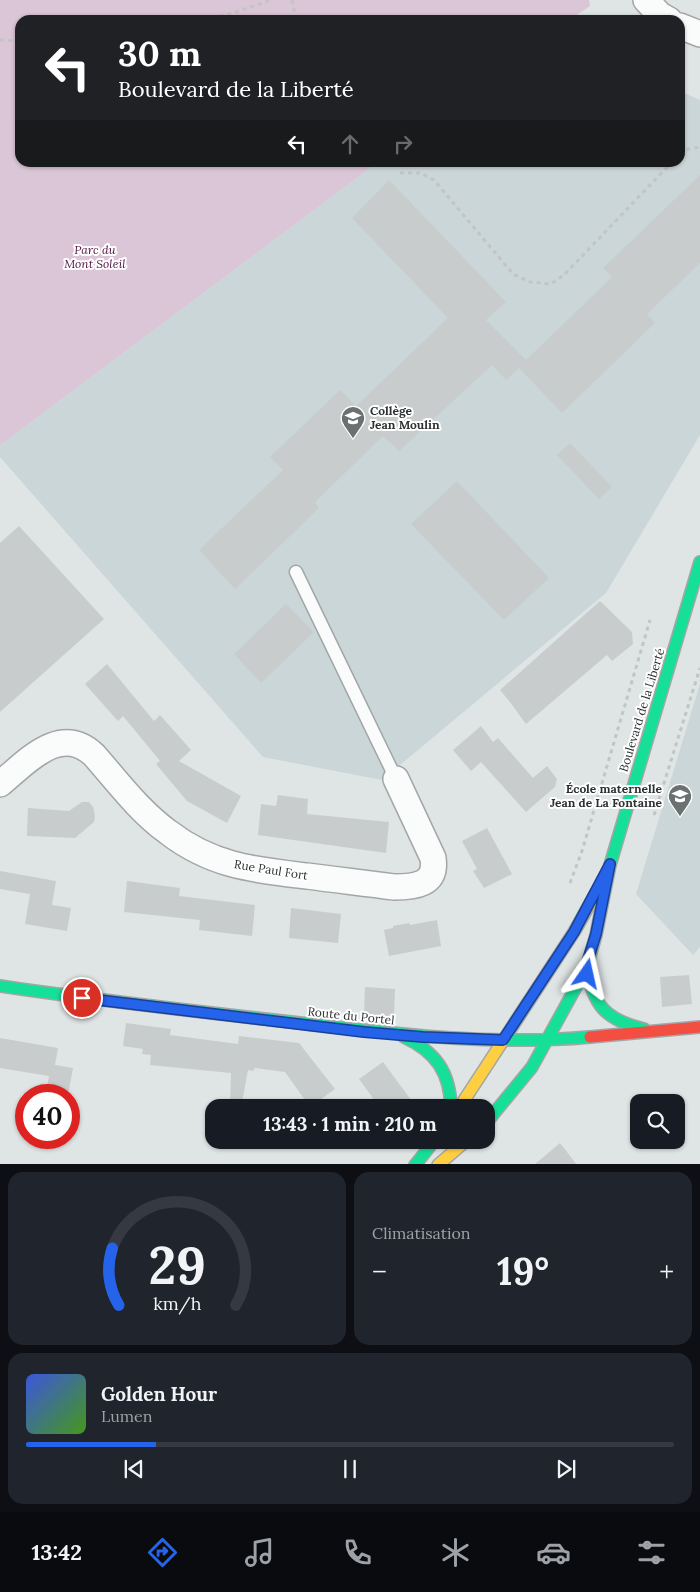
<!DOCTYPE html>
<html lang="fr">
<head>
<meta charset="utf-8">
<style>
	:root { --surface:#171b24; --page:#20242c; --text:#f1f3f6; --muted:#9ea1a6; --line:#363941; --accent:#2563eb }
	body { margin:0; font-family:Lora,serif; background:var(--page); color:var(--text); height:100vh; display:flex; flex-direction:column; font-size:19px; white-space:nowrap }
	* { box-sizing:border-box; margin:0 }
	p { font-size:16px; color:var(--muted) }
	.icon { flex:none; width:28px; height:28px; fill:none; stroke:currentColor; stroke-width:2; stroke-linecap:round; stroke-linejoin:round }
	.map { position:relative; height:1164px; overflow:hidden }
	.drawer { display:flex; flex-direction:column; gap:8px; padding:8px; background:#0d0f14; flex:1 }
	.drawer>* { flex:none }
	.hud { position:absolute; left:15px; top:15px; width:670px; height:152px; border-radius:15px; box-shadow:0 1px 4px #0004; background:#202124; color:#fff; overflow:hidden }
	.fabs { position:absolute; left:630px; top:1094px; display:grid; gap:10px }
	.fabs a { display:grid; place-items:center; width:55px; height:55px; border-radius:10px; background:var(--surface); box-shadow:0 1px 4px #0004; font-size:25px }
	.speed { position:absolute; left:15px; top:1084px; display:flex; gap:10px; font-size:25px; font-weight:700; text-align:center }
	.speed>* { display:grid; place-content:center; width:65px; height:65px; border-radius:50%; background:var(--surface); box-shadow:0 1px 4px #0004; line-height:1 }
	.speed .limit { border:8px solid #d22; background:#fff; color:#111 }
	.pin { position:absolute; display:grid; place-items:center; width:42px; height:42px; color:#fff; margin:-21px; border:2px solid #fff; border-radius:50%; box-shadow:0 1px 5px #0007 }
	.me { position:absolute; width:55px; margin:-28px; rotate:11deg; stroke-linejoin:round; filter:drop-shadow(0 0 4px #0008) }
	.turn { display:flex; align-items:center; gap:18px; height:105px; padding:0 20px; font-size:22px }
	.turn .icon { width:65px; height:65px; stroke-width:2.5 }
	.turn b { display:block; font-size:35px; line-height:42px }
	.lanes { display:flex; align-items:center; height:48px; padding:0 20px; background:#0003; justify-content:center; gap:25px; direction:ltr }
	.lanes .off { opacity:.35 }
	.big { font-size:38px; font-weight:700; line-height:1.1 }
	.drawer .widget { flex:1; display:flex; flex-direction:column; justify-content:center; gap:8px; min-width:0; padding:0 18px; border-radius:15px; background:var(--page) }
	.drawer .dial { align-items:center; gap:0 }
	.dial svg { height:130px; overflow:visible; fill:none; stroke:var(--line); stroke-width:7; stroke-linecap:round; text-anchor:middle }
	.dial text { fill:var(--text); stroke:none }
	.song { display:flex; align-items:center; gap:15px }
	.cover { width:60px; height:60px; border-radius:8px; background:linear-gradient(135deg,hsl(230 70% 55%),hsl(100 70% 35%)) }
	.played { height:5px; border-radius:2px; background:linear-gradient(90deg,var(--accent) 20%,var(--line) 20%) }
	.keys { display:flex; justify-content:space-around; direction:ltr }
	.heat { display:flex; justify-content:space-between; align-items:center; font-size:28px; direction:ltr }
	.drawer .tiles { flex:1; display:grid; gap:8px; grid-template-columns:1fr 1fr }
	.widget:last-child { grid-column:span 2 }
	.trip { position:absolute; left:205px; top:1099px; width:290px; height:50px; border-radius:15px; background:var(--surface); box-shadow:0 1px 4px #0004; font-weight:700; line-height:50px; text-align:center }
	.menu { display:flex; height:80px; justify-content:space-around; align-items:center; background:#090b0e; color:var(--muted) }
	.menu .icon { width:35px; height:35px }
	.menu .active { color:var(--accent) }
	.menu b { font-size:22px; color:var(--text) }
	.map>svg:first-child { display:block }
</style>
</head>
<body>
<div class="map">
<svg width="700" height="1165" viewBox="0 0 700 1165">
	<rect width="100%" height="100%" fill="#dfe4e4"/>
	<!-- built -->
	<path fill="#cbd6d8" d="M680,91L700,100V435L606,593L382,780L263,757L0,457V445L377,163L680,162Z
		M700,684V947L693,955L636,894Z"/>
	<!-- green -->
	<path fill="#dac6d6" d="M0,0H589L590,6L569,20H20V162L377,163L0,445Z"/>
	<!-- building -->
	<path fill="#c8cccc" d="M700,175V263L647,314L655,323L562,413L519,368L506,380L492,365L399,451L383,436L315,502L319,508L235,589L199,550L283,470L270,457L340,390L356,406L448,318L352,218L389,180L506,302L486,320L526,360L612,277L603,268Z
		M570,443L612,487L599,499L557,455Z
		M457,481L549,578L504,620L411,524Z
		M19,526L104,619L0,712V543Z
		M600,601L632,632L633,644L612,661L607,655L526,724L510,702L500,690Z
		M286,604L314,632L261,683L234,654Z
		M107,664L154,721L160,715L191,750L179,761L241,796L227,823L187,801L156,764L160,761L123,716L118,721L85,684Z
		M481,726L493,742L498,738L533,778L547,766L557,779L555,787L526,812L481,762L471,771L453,750Z
		M278,795L308,799L307,814L389,822L386,853L258,835L261,804L276,806Z
		M82,802H89L93,807L95,816L94,822L75,838L27,836L28,808L69,811Z
		M487,828L512,874L484,888L473,871L477,869L462,841Z
		M0,871L56,881L52,905L71,908L67,931L25,924L30,894L0,889Z
		M127,881L180,888L179,896L255,905L252,936L199,930L200,920L124,912Z
		M291,908L341,914L338,943L289,938Z
		M437,920L441,946L389,956L384,930L393,928V926L409,923L410,925Z
		M689,975L692,1004L662,1007L660,977Z
		M365,987L395,989L394,1017L364,1015Z
		M126,1023L171,1029L170,1035L238,1044L239,1036L299,1043L335,1089L310,1107L285,1072L255,1068L253,1071L248,1070L241,1108H230L231,1073L150,1065L151,1055L142,1054L143,1049L123,1046Z
		M0,1038L58,1048L55,1065L73,1068L68,1095L46,1093L49,1076L0,1068Z
		M383,1062L417,1108H380L359,1079Z
		M560,1143L577,1165H534Z"/>
	<g fill="none" stroke-linecap="round" stroke-linejoin="round">
		<!-- lane casing -->
		<g stroke="#a2a6a7" stroke-width="15">
			<path id="lane" d="M296,572L396,779"/>
		</g>
		<!-- street casing -->
		<g stroke="#a2a6a7" stroke-width="28">
			<path id="street" d="M646,0L660,15L669,20
				M680,26L700,34
				M0,784C27,762 60,723 94,755C117,781 139,811 168,832C212,866 254,870 307,876C336,880 365,883 394,887C415,887 437,885 433,858L396,779"/>
		</g>
		<!-- fast casing -->
		<g stroke="#a2a6a7" stroke-width="14">
			<path id="fast" d="M586,966C593,1005 605,1020 644,1029
				M0,986C100,1001 200,1012 300,1023C397,1034 493,1046 590,1037
				M404,1037C436,1052 450,1072 451,1108
				M486,1123L532,1067L576,987L589,959L596,935L610,865L700,562
				M415,1165L435,1140"/>
		</g>
		<!-- slow casing -->
		<g stroke="#a2a6a7" stroke-width="14">
			<path id="slow" d="M459,1108L574,932L596,893
				M438,1165L467,1140"/>
		</g>
		<!-- jam casing -->
		<g stroke="#a2a6a7" stroke-width="14">
			<path id="jam" d="M590,1037L700,1027"/>
		</g>
		<!-- path -->
		<path stroke="#c2c4c5" stroke-width="3" stroke-dasharray="4 4" stroke-linecap="butt" d="M292,0L296,20
			M204,20L233,13L271,0
			M0,40L20,41
			M680,154L684,150L700,147
			M400,173H421L434,180L513,274L530,282L551,284L564,275L672,162
			M654,815L700,668
			M570,883L582,851L650,620"/>
		<!-- lane -->
		<use href="#lane" stroke="#fafbfb" stroke-width="12"/>
		<!-- street -->
		<use href="#street" stroke="#fafbfb" stroke-width="25"/>
		<!-- fast -->
		<use href="#fast" stroke="#16e098" stroke-width="11"/>
		<!-- slow -->
		<use href="#slow" stroke="#ffcf43" stroke-width="11"/>
		<!-- jam -->
		<use href="#jam" stroke="#f24e42" stroke-width="11"/>
	</g>
	<g fill="none" stroke-linecap="round" stroke-linejoin="round">
		<!-- route casing -->
		<g stroke="#184099" stroke-width="12">
			<path id="route" d="M82,998L364,1032L423,1037L503,1040L574,932L610,864L596,934L586,966L587,974"/>
		</g>
		<!-- route -->
		<use href="#route" stroke="#2563eb" stroke-width="9"/>
	</g>
	<!-- icons -->
	<defs>
		<g id="school-pin" transform="scale(1.25)"><path d="M0 17L-7.5 6A9.5 9.5 0 1 1 7.5 6Z" fill="#6b7070" stroke="#fff"/><path d="M0-5L7-2L0 1L-7-2ZM-4 1L0 2.5L4 1V4Q0 6-4 4Z" fill="#fff"/></g>
	</defs>
	<g fill-rule="evenodd">
		<use href="#school-pin" x="353" y="418"/>
		<use href="#school-pin" x="680" y="796"/>
	</g>
	<g text-anchor="middle" stroke-width="4" stroke-linejoin="round" paint-order="stroke">
		<!-- park labels -->
		<g font-size="12" font-style="italic" fill="#501044" stroke="#fff">
			<text x="95" y="254">Parc du<tspan x="95" dy="14">Mont Soleil</tspan></text>
		</g>
		<!-- poi labels -->
		<g font-size="12" font-weight="bold" fill="#2d3131" stroke="#fff" text-anchor="start">
			<text x="370" y="415">Collège<tspan x="370" dy="14">Jean Moulin</tspan></text>
			<text x="662" y="793" text-anchor="end">École maternelle<tspan x="662" dy="14">Jean de La Fontaine</tspan></text>
		</g>
		<!-- street labels -->
		<g font-size="12" fill="#2d3131" stroke="#fff">
			<text transform="translate(642 710) rotate(-73)" y="4">Boulevard de la Liberté</text>
			<text transform="translate(271 870) rotate(9)" y="4">Rue Paul Fort</text>
			<text transform="translate(351 1016) rotate(6)" y="4">Route du Portel</text>
		</g>
	</g>
</svg>
<div class="fabs">
<a><svg class="icon" aria-label="search" viewBox="0 0 24 24"><circle cx="10" cy="10" r="6"/><path d="M15 15l6 6"/></svg></a>
</div>
<div class="speed"><div class="limit">40</div></div>
<div class="pin" style="left:82px;top:998px;background:#d93025"><svg class="icon" aria-label="arrive" viewBox="0 0 24 24"><path d="M6 21V4h12l-3 4 3 4H6"/></svg></div>
<svg class="me" style="left:587px;top:974px" viewBox="-20 -20 40 40"><path d="M0-17L14 15 0 8-14 15z" fill="#2563eb" stroke="#fff" stroke-width="4"/></svg>
<div class="trip">13:43 · 1 min · 210 m</div>
<div class="hud">
<div class="turn"><svg class="icon" aria-label="left" viewBox="0 0 24 24"><path d="M17 20v-9H6M10 6l-5 5 5 5"/></svg><div><b>30 m</b>Boulevard de la Liberté</div></div>
<div class="lanes"><svg class="icon" aria-label="left" viewBox="0 0 24 24"><path d="M17 20v-9H6M10 6l-5 5 5 5"/></svg><svg class="icon off" aria-label="ahead" viewBox="0 0 24 24"><path d="M12 20V5M6 11l6-6 6 6"/></svg><svg class="icon off" aria-label="right" viewBox="0 0 24 24"><path d="M7 20v-9h11M14 6l5 5-5 5"/></svg></div>
</div>
</div>
<section class="drawer">
<div class="tiles">
<div class="widget dial"><svg viewBox="0 0 100 80">
<path d="M14 69A42 42 0 1 1 86 69"/>
<path d="M14 69A42 42 0 0 1 10 34" stroke="#2563eb"/>
<text x="50" y="56" font-size="32" font-weight="700">29</text>
<text x="50" y="72" font-size="11">km/h</text>
</svg></div>
<div class="widget"><p>Climatisation</p>
<div class="heat"><a>−</a><b class="big">19°</b><a>+</a></div>
</div>
<div class="widget">
<div class="song"><i class="cover"></i><div><b>Golden Hour</b><p>Lumen</p></div></div>
<div class="played"></div>
<div class="keys"><svg class="icon" aria-label="previous" viewBox="0 0 24 24"><path d="M18 5L8 12l10 7zM5 5v14"/></svg><svg class="icon" aria-label="pause" viewBox="0 0 24 24"><path d="M8 5v14M16 5v14"/></svg><svg class="icon" aria-label="next" viewBox="0 0 24 24"><path d="M6 5l10 7-10 7zM19 5v14"/></svg></div>
</div>
</div>
</section>
<nav class="menu">
<b>13:42</b>
<svg class="icon active" aria-label="directions" viewBox="0 0 24 24"><path d="M12 3l9 9-9 9-9-9zM9 14v-3h6M13 9l2 2-2 2"/></svg>
<svg class="icon" aria-label="music" viewBox="0 0 24 24"><path d="M9 18V5l10-2v13"/><circle cx="6" cy="18" r="3"/><circle cx="16" cy="16" r="3"/></svg>
<svg class="icon" aria-label="phone" viewBox="0 0 24 24"><path d="M5 4h4l2 5-3 2q2 4 5 5l2-3 5 2v4C11 20 4 13 5 4z"/></svg>
<svg class="icon" aria-label="climate" viewBox="0 0 24 24"><path d="M12 3v18M4 7l16 10M4 17L20 7"/></svg>
<svg class="icon" aria-label="car" viewBox="0 0 24 24"><path d="M5 17H2v-5l4-1 3-4h7l3 4 3 1v5h-3M9 17h6M6 11h13"/><circle cx="7" cy="17" r="2"/><circle cx="17" cy="17" r="2"/></svg>
<svg class="icon" aria-label="filters" viewBox="0 0 24 24"><path d="M4 7h16M4 17h16"/><circle cx="9" cy="7" r="2"/><circle cx="15" cy="17" r="2"/></svg>
</nav>
</body>
</html>
